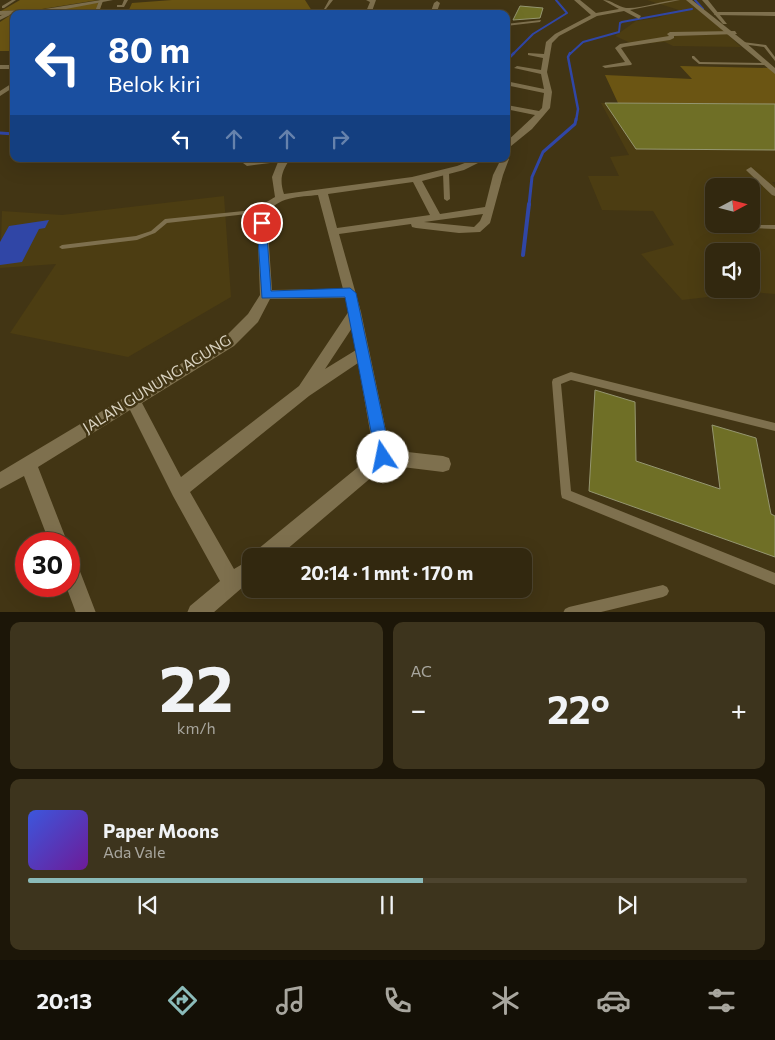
<!DOCTYPE html>
<html lang="id">
<head>
<meta charset="utf-8">
<style>
	:root { --surface:#32280f; --page:#3d341d; --text:#f1f3f6; --muted:#a8a69e; --line:#4d442f; --accent:#8bbbb9 }
	body { margin:0; font-family:Commissioner,sans-serif; background:var(--page); color:var(--text); height:100vh; display:flex; flex-direction:column; font-size:19px; white-space:nowrap }
	* { box-sizing:border-box; margin:0 }
	p { font-size:16px; color:var(--muted) }
	.icon { flex:none; width:28px; height:28px; fill:none; stroke:currentColor; stroke-width:2; stroke-linecap:round; stroke-linejoin:round }
	.map { position:relative; height:612px; overflow:hidden }
	.drawer { display:flex; flex-direction:column; gap:10px; padding:10px; background:#1c1608; flex:1 }
	.drawer>* { flex:none }
	.banner { position:absolute; left:10px; top:10px; width:500px; height:152px; border-radius:10px; box-shadow:0 5px 20px #0002,0 0 0 1px var(--line); background:#1a4fa0; color:#fff; overflow:hidden }
	.needle { width:32px; rotate:83deg }
	.buttons { position:absolute; left:705px; top:178px; display:grid; gap:10px }
	.buttons a { display:grid; place-items:center; width:55px; height:55px; border-radius:10px; background:var(--surface); box-shadow:0 5px 20px #0002,0 0 0 1px var(--line); font-size:25px }
	.speed { position:absolute; left:15px; top:532px; display:flex; gap:10px; font-size:25px; font-weight:700; text-align:center }
	.speed>* { display:grid; place-content:center; width:65px; height:65px; border-radius:50%; background:var(--surface); box-shadow:0 5px 20px #0002,0 0 0 1px var(--line); line-height:1 }
	.speed .limit { border:8px solid #d22; background:#fff; color:#111 }
	.pin { position:absolute; display:grid; place-items:center; width:42px; height:42px; color:#fff; margin:-21px; border:2px solid #fff; border-radius:50%; box-shadow:0 1px 5px #0007 }
	.me { position:absolute; width:55px; margin:-28px; rotate:349deg; stroke-linejoin:round; filter:drop-shadow(0 0 4px #0008) }
	.turn { display:flex; align-items:center; gap:18px; height:105px; padding:0 15px; font-size:22px }
	.turn .icon { width:65px; height:65px; stroke-width:2.5 }
	.turn b { display:block; font-size:35px; line-height:42px }
	.lanes { display:flex; align-items:center; height:48px; padding:0 15px; background:#0003; justify-content:center; gap:25px; direction:ltr }
	.lanes .off { opacity:.35 }
	.big { font-size:38px; font-weight:700; line-height:1.1 }
	.drawer .tile { flex:1; display:flex; flex-direction:column; justify-content:center; gap:8px; min-width:0; padding:0 18px; border-radius:10px; background:var(--page) }
	.drawer .dial { align-items:center; gap:0 }
	.dial b { font-size:65px; line-height:1 }
	.song { display:flex; align-items:center; gap:15px }
	.cover { width:60px; height:60px; border-radius:8px; background:linear-gradient(135deg,hsl(230 70% 55%),hsl(280 70% 35%)) }
	.played { height:5px; border-radius:2px; background:linear-gradient(90deg,var(--accent) 55%,var(--line) 55%) }
	.keys { display:flex; justify-content:space-around; direction:ltr }
	.heat { display:flex; justify-content:space-between; align-items:center; font-size:28px; direction:ltr }
	.drawer .tiles { flex:1; display:grid; gap:10px; grid-template-columns:1fr 1fr }
	.tile:last-child { grid-column:span 2 }
	.trip { position:absolute; left:242px; top:548px; width:290px; height:50px; border-radius:10px; background:var(--surface); box-shadow:0 5px 20px #0002,0 0 0 1px var(--line); font-weight:700; line-height:50px; text-align:center }
	.menu { display:flex; height:80px; justify-content:space-around; align-items:center; background:#141006; color:var(--muted) }
	.menu .icon { width:35px; height:35px }
	.menu .current { color:var(--accent) }
	.menu b { font-size:22px; color:var(--text) }
	.map>svg:first-child { display:block }
</style>
</head>
<body>
<div class="map">
<svg width="775" height="613" viewBox="0 0 775 613">
	<rect width="100%" height="100%" fill="#423514"/>
	<!-- built -->
	<path fill="#4c3d12" fill-rule="evenodd" d="M647,0H691L741,47L673,46L665,42L633,44L615,36L636,21L657,18L679,10Z
		M601,103L775,104V182H772L775,185V294L751,292L682,300L641,254L674,245L653,211L602,210L588,176H619L610,157L629,155ZM714,186H751V224H714ZM714,251H751V289H714Z
		M224,196L231,297L128,357L10,333L56,264L0,268L2,211L62,215Z"/>
	<!-- green -->
	<path fill="#6b5513" d="M20,0H98L42,9L1,11Z
		M172,0H305L314,14H127L132,3Z
		M102,2L99,14H17Z
		M12,14H14V51H0V22Z
		M680,66L769,68L775,73V104L618,103L605,75L692,79Z"/>
	<!-- water -->
	<path fill="#3046a6" d="M49,220L45,228L39,229L22,262L0,265V242L9,226Z"/>
	<g fill="none" stroke-linecap="round" stroke-linejoin="round">
		<!-- stream-far3 -->
		<path stroke="#3046a6" stroke-width="2" d="M695,0L703,9
			M513,54L533,34L567,13L556,0
			M570,54L583,42L619,32L620,23L622,22L692,9"/>
		<!-- stream-far2 -->
		<path stroke="#3046a6" stroke-width="2.5" d="M570,53L568,57L578,109L576,121
			M506,61L514,53"/>
		<!-- stream-far1 -->
		<path stroke="#3046a6" stroke-width="3" d="M0,133L14,134
			M529,205L532,177L543,152L575,124L576,119"/>
		<!-- stream -->
		<path stroke="#3046a6" stroke-width="4" d="M523,255L529,204"/>
	</g>
	<!-- building -->
	<path fill="#6f6f26" stroke="#959670" d="M520,6L543,8L540,18L513,20Z
		M605,103L775,104V150L636,149Z
		M595,390L635,402L636,461L720,489L712,425L756,438L771,514L775,516V557L589,491Z"/>
	<g fill="none" stroke-linecap="round" stroke-linejoin="round">
		<!-- lane -->
		<path fill="#7e704e" fill-rule="evenodd" d="M12,0H16L4,8H2V6Z
			M101,0L103,1L98,14H94L99,1Z
			M124,0H128L124,7H117V5H122Z
			M329,0H333L326,9H324Z
			M541,20L540,22L506,26V24Z
			M743,42L766,45L775,57V61L764,47L742,44Z
			M692,56H694L700,62L765,63L767,64L765,65L699,64L692,58Z
			M446,171L449,173L450,199L447,201L444,199L443,173Z
			M264,209L266,210V212L167,223L155,233L137,240L62,249L59,247L62,245L136,236L151,231L165,219Z
			M753,225H775V229L751,228L750,227Z
			M571,372L775,423V431L571,380L561,384L571,491L775,573V585L562,498L561,494L552,382L553,379Z
			M663,585L667,587L669,591L667,595L663,597L597,613H563L565,609L569,607Z"/>
		<!-- street -->
		<path fill="#7e704e" fill-rule="evenodd" d="M366,0H376L371,14H365L370,2Z
			M574,0H580L596,13L619,9L603,0C612,0 618,7 626,8C642,9 662,0 680,0L630,10L641,16L639,19L624,11L597,16L559,36L552,43L547,72L552,92L550,108L532,129L506,150V142L535,115L506,109V105L539,111L542,108L544,93L506,85V81L544,89L541,74L514,68L517,66L541,70L543,58L528,55V53L544,54L546,42L555,34L591,15Z
			M437,1L440,3L436,14H430L434,3Z
			M472,9L477,10L473,14H467Z
			M8,12L10,15L0,20V16Z
			M716,12H775V16L714,15Z
			M735,31L737,34L674,36V38L670,40L624,47L621,48L632,64L631,65L605,68L602,66L625,62L615,48L620,44L669,36L667,34L670,32Z
			M0,65H14V69H0Z
			M14,82V87L0,96V91Z
			M506,157L509,159L503,175L490,223L480,232L459,233L416,228L412,227L411,224L339,234L361,312L390,450L443,456L449,458L451,464L449,470L443,472L386,465L279,556H256L258,549L374,454L358,363L309,396L190,492L234,569L251,559V580L213,613H187L190,606L220,581L173,496L130,410L38,467L68,544H50L24,476L0,489V472L224,338L248,314L260,295L257,216L265,203L275,197L272,177L278,162L247,166L243,163L244,161L290,159C282,171 279,179 284,194L412,177L457,166L475,159H486L464,170L422,181L440,214L485,207L493,175L501,159H506ZM413,182L430,215L337,228L328,194ZM318,195L343,289L272,290L267,216C275,196 301,197 318,195ZM483,214L480,221L474,227L424,222ZM345,298L349,311L299,386L181,477L142,403L234,346L258,322L270,299ZM352,328L356,350L325,369Z
			M751,167L775,188V196L772,195L748,172L746,170Z
			M69,559L76,561L96,613H76L66,586H69Z"/>
		<!-- secondary -->
		<path fill="#7e704e" fill-rule="evenodd" d="M101,0H113L45,13L0,15V11L45,9Z
			M686,0H692L745,42L775,68V74Z
			M702,0H708L727,24H723Z"/>
	</g>
	<!-- route -->
	<path fill="#1a73e8" stroke="#114b97" d="M262,220L266,223L271,291L350,288L356,293L391,457L388,462L383,464L378,462L376,457L345,297L262,298L257,223Z"/>
	<g text-anchor="middle" stroke-width="5" stroke-linejoin="round" paint-order="stroke">
		<!-- street labels -->
		<g font-size="15" fill="#d9d2c0" stroke="#423514">
			<text transform="translate(157 384) rotate(-32)" y="5">JALAN GUNUNG AGUNG</text>
		</g>
	</g>
</svg>
<div class="buttons">
<a><svg class="needle" viewBox="-14 -14 28 28"><path d="M0-13l5 13h-10z" fill="#e53935"/><path d="M0 13l5-13h-10z" fill="#a8a69e"/></svg></a>
<a><svg class="icon" aria-label="sound" viewBox="0 0 24 24"><path d="M4 9h4l5-4v14l-5-4H4zM17 9q2 3 0 6"/></svg></a>
</div>
<div class="speed"><div class="limit">30</div></div>
<div class="pin" style="left:262px;top:223px;background:#d93025"><svg class="icon" aria-label="arrive" viewBox="0 0 24 24"><path d="M6 21V4h12l-3 4 3 4H6"/></svg></div>
<svg class="me" style="left:383px;top:457px" viewBox="-20 -20 40 40"><circle r="19" fill="#fff"/><path d="M0-13L10 11 0 6-10 11z" fill="#1a73e8"/></svg>
<div class="trip">20:14 · 1 mnt · 170 m</div>
<div class="banner">
<div class="turn"><svg class="icon" aria-label="left" viewBox="0 0 24 24"><path d="M17 20v-9H6M10 6l-5 5 5 5"/></svg><div><b>80 m</b>Belok kiri</div></div>
<div class="lanes"><svg class="icon" aria-label="left" viewBox="0 0 24 24"><path d="M17 20v-9H6M10 6l-5 5 5 5"/></svg><svg class="icon off" aria-label="ahead" viewBox="0 0 24 24"><path d="M12 20V5M6 11l6-6 6 6"/></svg><svg class="icon off" aria-label="ahead" viewBox="0 0 24 24"><path d="M12 20V5M6 11l6-6 6 6"/></svg><svg class="icon off" aria-label="right" viewBox="0 0 24 24"><path d="M7 20v-9h11M14 6l5 5-5 5"/></svg></div>
</div>
</div>
<section class="drawer">
<div class="tiles">
<div class="tile dial"><b>22</b><p>km/h</p></div>
<div class="tile"><p>AC</p>
<div class="heat"><a>−</a><b class="big">22°</b><a>+</a></div>
</div>
<div class="tile">
<div class="song"><i class="cover"></i><div><b>Paper Moons</b><p>Ada Vale</p></div></div>
<div class="played"></div>
<div class="keys"><svg class="icon" aria-label="previous" viewBox="0 0 24 24"><path d="M18 5L8 12l10 7zM5 5v14"/></svg><svg class="icon" aria-label="pause" viewBox="0 0 24 24"><path d="M8 5v14M16 5v14"/></svg><svg class="icon" aria-label="next" viewBox="0 0 24 24"><path d="M6 5l10 7-10 7zM19 5v14"/></svg></div>
</div>
</div>
</section>
<nav class="menu">
<b>20:13</b>
<svg class="icon current" aria-label="directions" viewBox="0 0 24 24"><path d="M12 3l9 9-9 9-9-9zM9 14v-3h6M13 9l2 2-2 2"/></svg>
<svg class="icon" aria-label="music" viewBox="0 0 24 24"><path d="M9 18V5l10-2v13"/><circle cx="6" cy="18" r="3"/><circle cx="16" cy="16" r="3"/></svg>
<svg class="icon" aria-label="phone" viewBox="0 0 24 24"><path d="M5 4h4l2 5-3 2q2 4 5 5l2-3 5 2v4C11 20 4 13 5 4z"/></svg>
<svg class="icon" aria-label="climate" viewBox="0 0 24 24"><path d="M12 3v18M4 7l16 10M4 17L20 7"/></svg>
<svg class="icon" aria-label="car" viewBox="0 0 24 24"><path d="M5 17H2v-5l4-1 3-4h7l3 4 3 1v5h-3M9 17h6M6 11h13"/><circle cx="7" cy="17" r="2"/><circle cx="17" cy="17" r="2"/></svg>
<svg class="icon" aria-label="filters" viewBox="0 0 24 24"><path d="M4 7h16M4 17h16"/><circle cx="9" cy="7" r="2"/><circle cx="15" cy="17" r="2"/></svg>
</nav>
</body>
</html>
